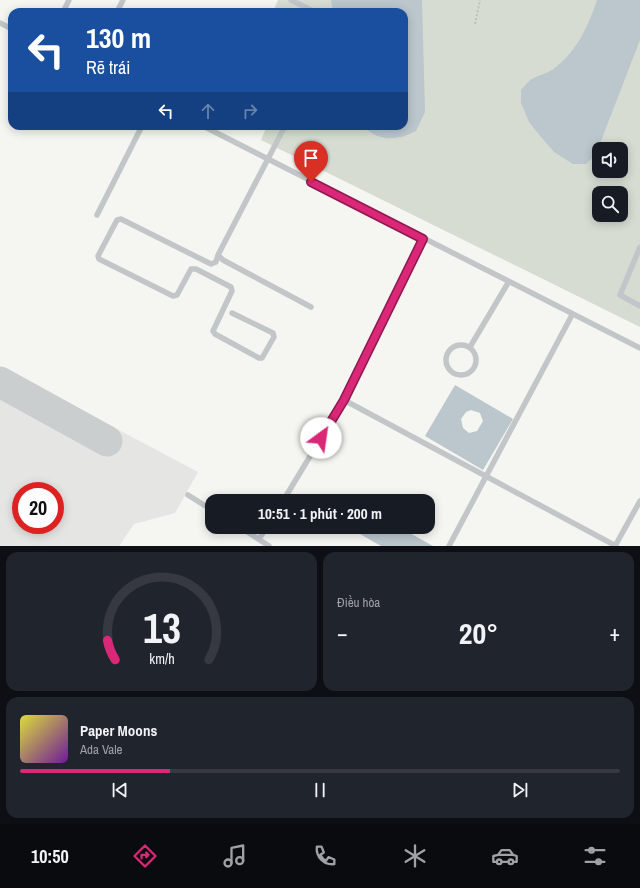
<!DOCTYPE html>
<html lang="vi">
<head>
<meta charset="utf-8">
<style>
	:root { --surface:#171b24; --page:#20242c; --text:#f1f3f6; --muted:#9ea1a6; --line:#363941; --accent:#db2777 }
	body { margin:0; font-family:"Archivo Narrow",sans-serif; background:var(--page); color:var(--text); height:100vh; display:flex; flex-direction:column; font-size:15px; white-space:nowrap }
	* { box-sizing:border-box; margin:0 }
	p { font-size:13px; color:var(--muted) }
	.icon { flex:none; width:22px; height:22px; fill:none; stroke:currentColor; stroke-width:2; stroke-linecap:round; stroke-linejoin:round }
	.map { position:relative; height:546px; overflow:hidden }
	.drawer { display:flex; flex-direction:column; gap:6px; padding:6px; background:#0d0f14; flex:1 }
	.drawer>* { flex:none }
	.hud { position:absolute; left:8px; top:8px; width:400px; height:122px; border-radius:12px; box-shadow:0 2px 10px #0003; background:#1a4fa0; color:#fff; overflow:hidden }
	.controls { position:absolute; left:592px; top:142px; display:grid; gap:8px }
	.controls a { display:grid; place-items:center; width:36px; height:36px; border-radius:8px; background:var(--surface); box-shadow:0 2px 10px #0003; font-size:20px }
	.speed { position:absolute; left:12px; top:482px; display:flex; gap:8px; font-size:20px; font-weight:700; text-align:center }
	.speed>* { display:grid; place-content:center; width:52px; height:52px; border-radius:50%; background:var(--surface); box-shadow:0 2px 10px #0003; line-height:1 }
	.speed .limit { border:6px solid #d22; background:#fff; color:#111 }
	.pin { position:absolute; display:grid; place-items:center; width:34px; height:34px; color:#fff; margin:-41px -17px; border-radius:50% 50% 50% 0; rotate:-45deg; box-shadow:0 0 4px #0007 }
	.pin .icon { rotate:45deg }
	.me { position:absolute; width:44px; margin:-22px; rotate:31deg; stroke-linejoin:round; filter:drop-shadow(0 0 3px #0008) }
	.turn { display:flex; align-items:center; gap:14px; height:84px; padding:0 12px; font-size:18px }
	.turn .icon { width:52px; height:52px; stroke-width:2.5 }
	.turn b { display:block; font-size:28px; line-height:34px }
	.lanes { display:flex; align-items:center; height:38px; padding:0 12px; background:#0003; justify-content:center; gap:20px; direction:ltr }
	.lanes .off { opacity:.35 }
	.big { font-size:30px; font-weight:700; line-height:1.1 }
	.drawer .tile { flex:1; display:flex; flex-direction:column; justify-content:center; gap:6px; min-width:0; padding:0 14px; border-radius:12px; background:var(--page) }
	.drawer .dial { align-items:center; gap:0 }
	.dial svg { height:104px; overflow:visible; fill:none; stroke:var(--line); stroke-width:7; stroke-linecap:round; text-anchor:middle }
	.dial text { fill:var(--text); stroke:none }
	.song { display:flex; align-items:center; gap:12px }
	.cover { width:48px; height:48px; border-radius:6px; background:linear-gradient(135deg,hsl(60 70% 55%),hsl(280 70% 35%)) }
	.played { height:4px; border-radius:2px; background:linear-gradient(90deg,var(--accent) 25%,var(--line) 25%) }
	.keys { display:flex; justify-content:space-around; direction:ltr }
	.heat { display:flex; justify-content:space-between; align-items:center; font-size:22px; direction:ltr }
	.drawer .tiles { flex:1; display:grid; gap:6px; grid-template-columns:1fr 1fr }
	.tile:last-child { grid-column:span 2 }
	.trip { position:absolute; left:205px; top:494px; width:230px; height:40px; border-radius:12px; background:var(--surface); box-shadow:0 2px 10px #0003; font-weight:700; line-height:40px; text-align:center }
	.dock { display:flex; height:64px; justify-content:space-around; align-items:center; background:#090b0e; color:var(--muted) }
	.dock .icon { width:28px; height:28px }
	.dock .selected { color:var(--accent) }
	.dock b { font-size:18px; color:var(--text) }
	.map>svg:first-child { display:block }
</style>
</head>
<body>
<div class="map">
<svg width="640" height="546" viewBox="0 0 640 546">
	<rect width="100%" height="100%" fill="#f5f5f1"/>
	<!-- built -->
	<path fill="#e5e6e4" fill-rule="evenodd" d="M0,367L198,472L175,513L134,524L119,546H0ZM21,491H55V525H21Z"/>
	<!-- green -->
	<path fill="#d6dcd2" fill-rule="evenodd" d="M278,0H640V327L261,140L267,126H404V12H273ZM599,149H621V171H599ZM599,193H621V215H599Z"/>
	<!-- water -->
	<path fill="#bbc7cc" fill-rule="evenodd" d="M331,0H422L425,112L416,131C397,141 379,142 363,126H404V12H333Z
		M597,0H640V40L596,154L586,164H573L554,152L541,137L529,122L521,103V90C524,87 528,81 532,79C538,75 546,74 552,70C576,53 588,27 597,0Z
		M455,385L513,419L483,470L425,436ZM471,410L480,413L483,421L477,431L469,433L463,428L461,419L466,412Z
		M354,527H399L433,546H381L353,530Z"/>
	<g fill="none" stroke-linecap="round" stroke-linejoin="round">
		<!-- taxiway -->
		<path stroke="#cacecf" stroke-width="31" d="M0,382L107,441"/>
		<!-- path -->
		<path stroke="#bcbec0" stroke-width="2" stroke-dasharray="2 2" stroke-linecap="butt" d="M475,24L480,0"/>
		<!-- lane -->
		<path stroke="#c2c6c9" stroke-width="5.5" d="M291,0L315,12
			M63,12L69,0
			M117,12L123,0
			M0,23L12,29
			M203,126L640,348
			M285,126L218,255L223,260L311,307
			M97,215L142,126
			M640,247L620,295L640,306
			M218,255L216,262L211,264L121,219L117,220L98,256L99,259L173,296L177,295L191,269H196L231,287L232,291L213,331L215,334L259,358H262L274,337L273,333L232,313
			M446 360a15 15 0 1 1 30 0a15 15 0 1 1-30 0Z
			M470,347L508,283
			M344,400L616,546
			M188,495L212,510
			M283,501L344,400L423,239
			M240,527L269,546
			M259,539L267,527
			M449,546L572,315
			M615,546L640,501"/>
	</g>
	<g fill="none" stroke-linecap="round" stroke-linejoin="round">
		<!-- route casing -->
		<g stroke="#8e194d" stroke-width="10">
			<path id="route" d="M311,182L423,239L344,400L321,438"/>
		</g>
		<!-- route -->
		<use href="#route" stroke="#db2777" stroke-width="7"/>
	</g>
</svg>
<div class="controls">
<a><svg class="icon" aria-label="sound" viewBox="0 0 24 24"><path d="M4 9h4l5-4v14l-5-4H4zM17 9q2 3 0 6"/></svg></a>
<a><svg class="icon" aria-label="search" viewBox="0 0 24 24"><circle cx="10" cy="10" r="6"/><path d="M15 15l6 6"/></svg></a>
</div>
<div class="speed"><div class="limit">20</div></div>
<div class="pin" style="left:311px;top:182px;background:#d93025"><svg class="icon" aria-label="arrive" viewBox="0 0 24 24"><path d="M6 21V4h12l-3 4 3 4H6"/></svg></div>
<svg class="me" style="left:321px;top:438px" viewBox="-20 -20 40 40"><circle r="19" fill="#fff"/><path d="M0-13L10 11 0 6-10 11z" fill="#db2777"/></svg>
<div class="trip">10:51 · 1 phút · 200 m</div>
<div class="hud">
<div class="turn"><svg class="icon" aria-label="left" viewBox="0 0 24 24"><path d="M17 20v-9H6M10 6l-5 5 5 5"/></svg><div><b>130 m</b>Rẽ trái</div></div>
<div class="lanes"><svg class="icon" aria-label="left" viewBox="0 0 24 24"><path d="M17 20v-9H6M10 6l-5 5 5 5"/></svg><svg class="icon off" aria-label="ahead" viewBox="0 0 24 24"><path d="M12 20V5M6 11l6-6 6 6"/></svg><svg class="icon off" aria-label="right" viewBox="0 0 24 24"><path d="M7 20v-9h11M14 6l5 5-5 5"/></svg></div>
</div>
</div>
<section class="drawer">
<div class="tiles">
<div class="tile dial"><svg viewBox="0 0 100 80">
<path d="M14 69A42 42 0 1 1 86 69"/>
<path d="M14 69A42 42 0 0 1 8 54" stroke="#db2777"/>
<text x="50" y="56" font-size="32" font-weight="700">13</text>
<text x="50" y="72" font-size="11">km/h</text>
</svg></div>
<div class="tile"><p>Điều hòa</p>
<div class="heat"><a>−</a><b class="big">20°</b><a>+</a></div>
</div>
<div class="tile">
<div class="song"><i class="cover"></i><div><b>Paper Moons</b><p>Ada Vale</p></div></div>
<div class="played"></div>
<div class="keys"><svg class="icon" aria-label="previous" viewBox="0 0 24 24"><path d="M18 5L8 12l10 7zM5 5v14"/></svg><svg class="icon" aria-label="pause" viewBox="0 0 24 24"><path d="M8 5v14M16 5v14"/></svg><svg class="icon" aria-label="next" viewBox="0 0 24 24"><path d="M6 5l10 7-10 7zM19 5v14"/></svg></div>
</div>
</div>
</section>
<nav class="dock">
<b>10:50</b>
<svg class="icon selected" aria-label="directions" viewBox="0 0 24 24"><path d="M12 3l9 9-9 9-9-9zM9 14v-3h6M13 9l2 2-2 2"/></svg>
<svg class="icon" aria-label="music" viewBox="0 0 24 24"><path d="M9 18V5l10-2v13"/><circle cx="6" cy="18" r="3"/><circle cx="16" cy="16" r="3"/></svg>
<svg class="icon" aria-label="phone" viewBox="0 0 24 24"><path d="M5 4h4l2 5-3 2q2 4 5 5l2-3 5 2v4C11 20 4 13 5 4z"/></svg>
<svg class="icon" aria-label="climate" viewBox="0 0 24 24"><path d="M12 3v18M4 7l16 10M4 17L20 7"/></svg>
<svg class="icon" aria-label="car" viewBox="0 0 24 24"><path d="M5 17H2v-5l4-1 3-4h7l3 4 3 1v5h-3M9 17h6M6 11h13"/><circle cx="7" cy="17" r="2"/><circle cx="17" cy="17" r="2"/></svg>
<svg class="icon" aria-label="filters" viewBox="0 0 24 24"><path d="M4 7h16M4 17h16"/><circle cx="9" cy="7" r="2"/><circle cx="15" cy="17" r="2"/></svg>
</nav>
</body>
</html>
